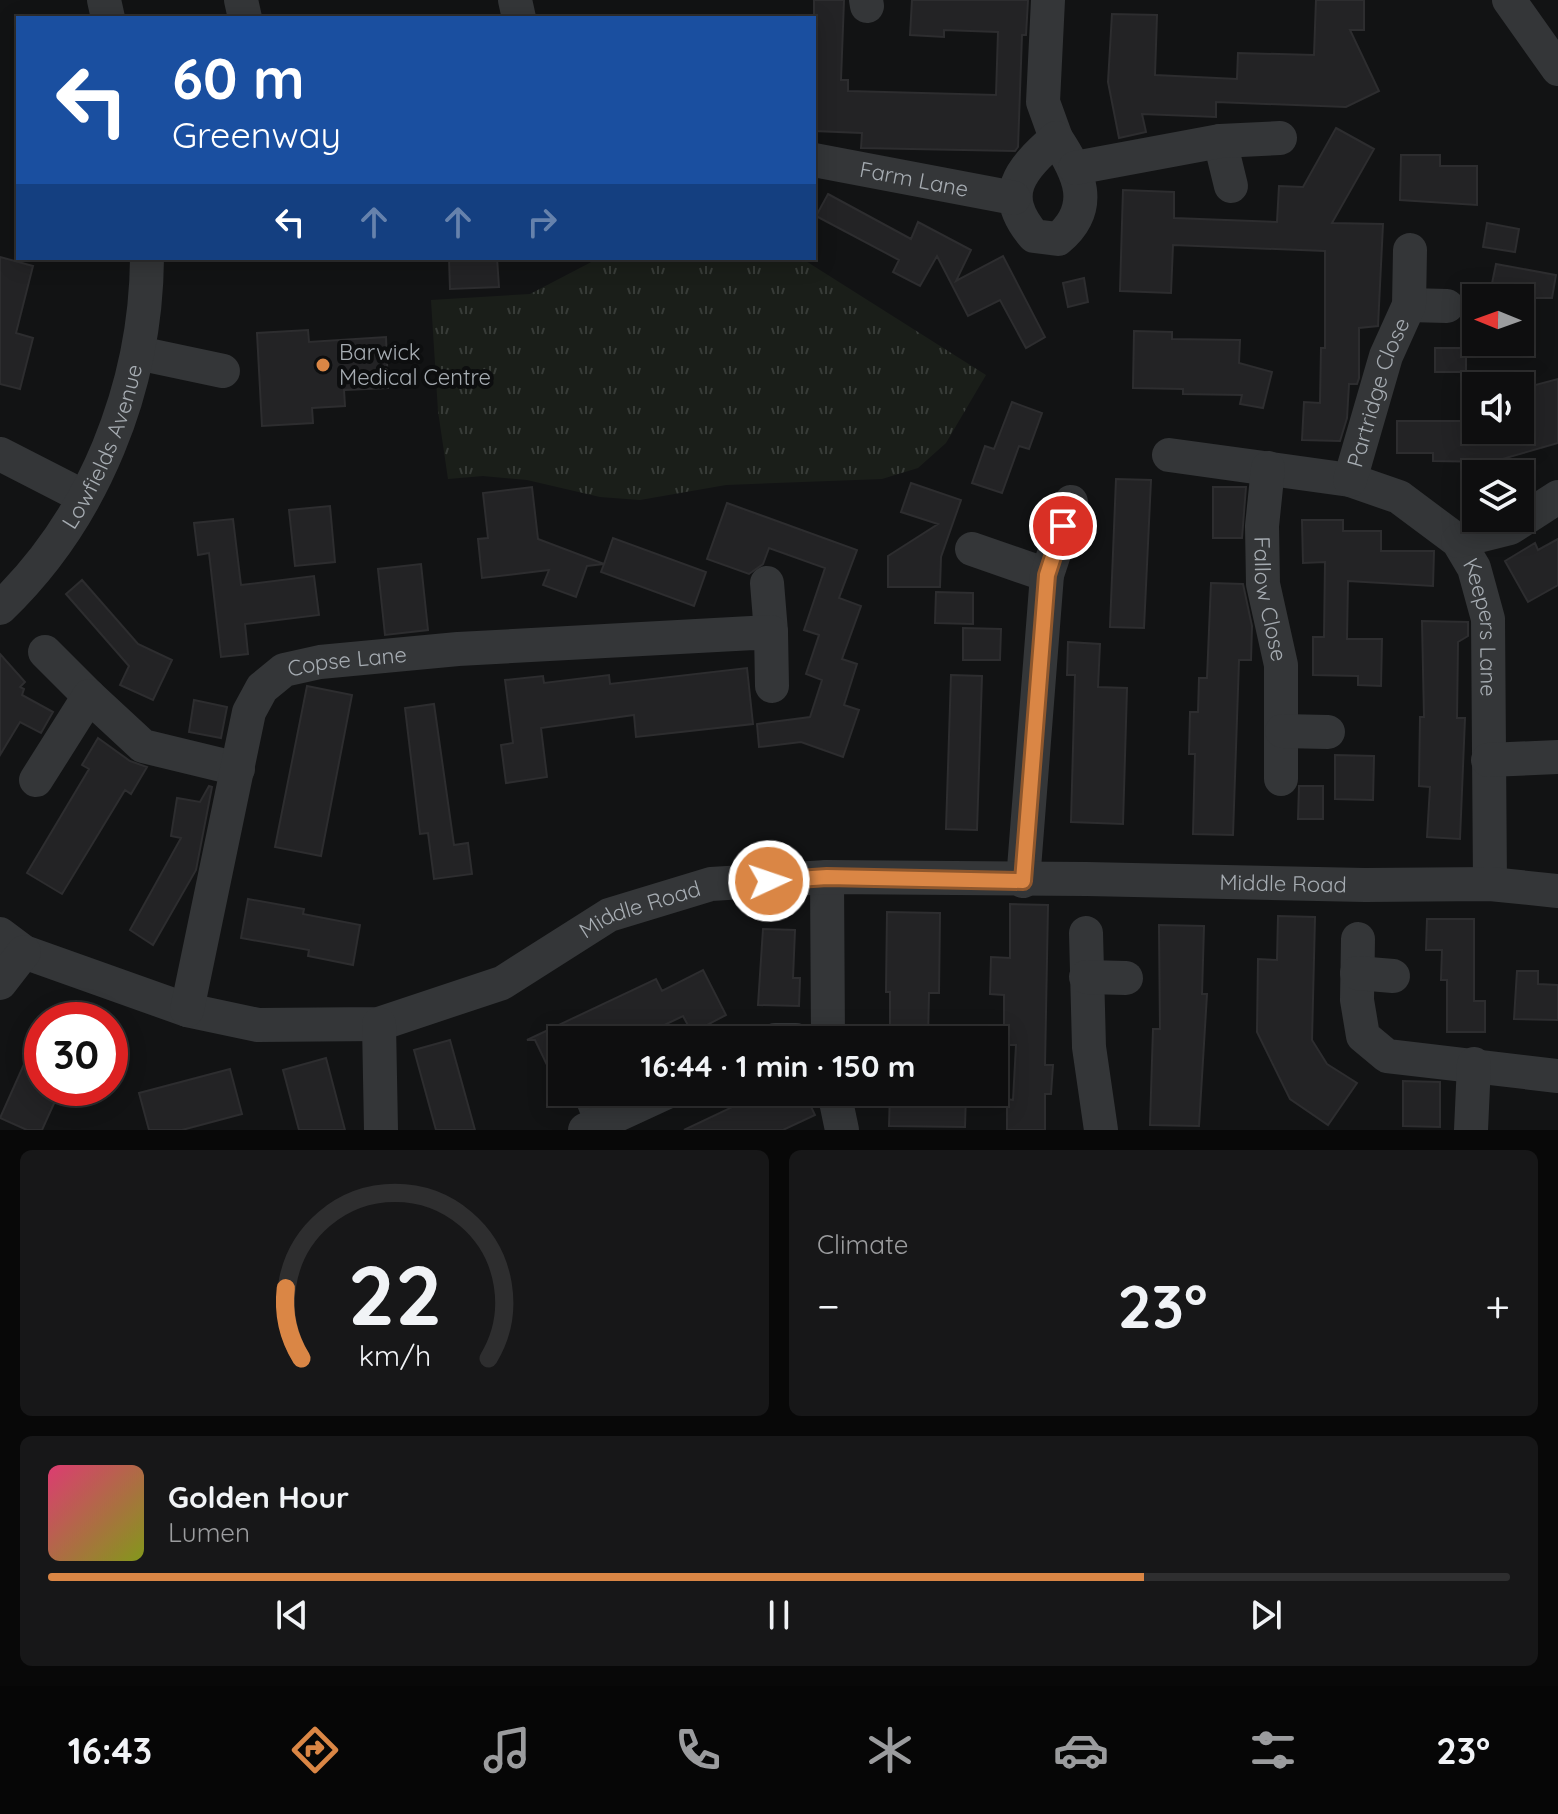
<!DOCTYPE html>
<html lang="en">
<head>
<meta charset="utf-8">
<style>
	:root { --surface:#0e0e0f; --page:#171718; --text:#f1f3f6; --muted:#9b9c9e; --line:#2e2e2f; --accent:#da8645 }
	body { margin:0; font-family:Quicksand,sans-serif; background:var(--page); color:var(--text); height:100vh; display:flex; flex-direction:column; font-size:30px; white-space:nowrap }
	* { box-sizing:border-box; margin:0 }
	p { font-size:26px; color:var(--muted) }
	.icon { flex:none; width:44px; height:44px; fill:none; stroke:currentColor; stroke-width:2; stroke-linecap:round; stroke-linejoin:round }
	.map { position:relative; height:1130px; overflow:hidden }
	.sheet { display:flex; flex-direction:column; gap:20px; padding:20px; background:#080808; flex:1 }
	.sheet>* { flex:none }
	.top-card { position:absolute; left:16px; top:16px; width:800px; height:244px; border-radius:0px; box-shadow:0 4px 20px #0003,0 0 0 2px var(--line); background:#1a4fa0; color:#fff; overflow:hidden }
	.needle { width:52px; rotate:271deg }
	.fabs { position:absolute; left:1462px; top:284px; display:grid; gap:16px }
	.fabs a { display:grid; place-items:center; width:72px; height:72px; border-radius:0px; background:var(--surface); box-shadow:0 4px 20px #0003,0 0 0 2px var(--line); font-size:40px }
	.speed { position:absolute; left:24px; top:1002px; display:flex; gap:16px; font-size:40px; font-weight:700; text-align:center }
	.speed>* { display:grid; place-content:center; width:104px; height:104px; border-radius:50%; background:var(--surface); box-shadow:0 4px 20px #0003,0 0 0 2px var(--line); line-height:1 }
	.speed .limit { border:12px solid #d22; background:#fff; color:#111 }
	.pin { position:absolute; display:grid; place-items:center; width:68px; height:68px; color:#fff; margin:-34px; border:4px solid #fff; border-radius:50%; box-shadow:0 2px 8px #0007 }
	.me { position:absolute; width:88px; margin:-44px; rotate:87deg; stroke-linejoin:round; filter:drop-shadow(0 0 6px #0008) }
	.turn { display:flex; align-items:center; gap:28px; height:168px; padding:0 24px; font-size:36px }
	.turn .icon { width:104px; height:104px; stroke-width:2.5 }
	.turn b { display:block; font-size:56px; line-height:68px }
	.lanes { display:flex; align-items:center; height:76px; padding:0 24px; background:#0003; justify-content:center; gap:40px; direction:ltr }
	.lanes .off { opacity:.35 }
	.big { font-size:60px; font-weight:800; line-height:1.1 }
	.sheet .widget { flex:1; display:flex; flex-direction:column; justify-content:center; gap:12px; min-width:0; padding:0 28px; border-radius:12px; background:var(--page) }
	.sheet .dial { align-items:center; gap:0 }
	.dial svg { height:208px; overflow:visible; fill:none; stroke:var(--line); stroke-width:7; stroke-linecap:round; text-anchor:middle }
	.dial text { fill:var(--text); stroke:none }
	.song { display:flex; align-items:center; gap:24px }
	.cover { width:96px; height:96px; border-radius:12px; background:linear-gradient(135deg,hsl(340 70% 55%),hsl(70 70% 35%)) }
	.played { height:8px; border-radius:4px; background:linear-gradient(90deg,var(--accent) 75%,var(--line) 75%) }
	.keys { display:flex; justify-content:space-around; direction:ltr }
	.heat { display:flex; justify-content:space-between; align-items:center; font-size:44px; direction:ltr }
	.sheet .tiles { flex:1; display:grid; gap:20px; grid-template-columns:1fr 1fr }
	.widget:last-child { grid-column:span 2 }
	.trip { position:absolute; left:548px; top:1026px; width:460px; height:80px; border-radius:0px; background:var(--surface); box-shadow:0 4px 20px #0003,0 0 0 2px var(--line); font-weight:800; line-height:80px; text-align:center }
	.tab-bar { display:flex; height:128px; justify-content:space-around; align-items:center; background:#060606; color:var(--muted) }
	.tab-bar .icon { width:56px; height:56px }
	.tab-bar .on { color:var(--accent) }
	.tab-bar b { font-size:36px; color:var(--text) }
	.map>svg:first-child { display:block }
</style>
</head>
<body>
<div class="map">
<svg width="1558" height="1130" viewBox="0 0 1558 1130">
	<defs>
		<pattern id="grass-tufts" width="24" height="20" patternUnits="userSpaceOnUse" patternTransform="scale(2)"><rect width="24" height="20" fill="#1a1e19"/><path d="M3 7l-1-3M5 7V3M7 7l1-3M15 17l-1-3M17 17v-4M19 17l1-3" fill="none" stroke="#383c38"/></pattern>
	</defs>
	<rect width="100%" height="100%" fill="#121314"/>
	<!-- grass -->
	<path fill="url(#grass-tufts)" d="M599,258H801L986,375L946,443L918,468L882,479L726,485L640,500L600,497L527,480L483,476L448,479L438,411L431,300L530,294Z"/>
	<!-- building -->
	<path fill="#232325" stroke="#2d2d2f" stroke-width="2" d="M814,0H844L841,80H848V91L996,95L998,32L944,30V37L910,35L912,0H1028L1026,35H1022L1018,147L1015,151L861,148L862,133L814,131Z
		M1316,0H1364V30H1350L1379,91L1346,107L1216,102V117L1142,114L1146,132L1119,138L1108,82L1112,14L1157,15L1155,75L1237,79L1238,53L1314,55Z
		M1336,128L1374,149L1332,223L1383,224L1378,326L1359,328V378L1357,384H1349L1347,418L1340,441L1302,440L1304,402L1320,403L1321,348H1325V251L1173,245L1171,293L1120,291L1123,190L1174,192V218L1277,222L1279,186L1303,187Z
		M1401,155H1440V166H1477V205L1400,200Z
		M828,194L911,239L918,222L971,250L956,281L1003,256L1045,337L1026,348L1000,300L968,316L937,256L920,286L893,272L899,260L816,216Z
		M1487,223L1519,229L1515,252L1483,247Z
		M0,257L33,266L16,333L33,338L20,389L0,384Z
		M449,258H497L499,287L450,289Z
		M1496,264L1556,275L1552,298H1489Z
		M1084,278L1088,302L1068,307L1063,283Z
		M308,330L309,342L386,337L388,388L344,390L345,406L312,408L313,423L262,426L257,333Z
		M1134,331L1172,332V339L1240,340L1239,363L1272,372L1263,408L1240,404L1242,395L1183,394V389L1133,388Z
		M1435,348H1466V372H1435Z
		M1558,379V443L1492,462L1433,461V453H1397V421H1476V430H1520V389Z
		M1012,402L1042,413L1029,449L1019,446L1002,493L972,483L985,446L994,449Z
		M1116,479L1151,480L1144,628L1110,627Z
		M911,483L961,500L941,557L940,587H888V556L938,524L901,512Z
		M532,487L538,539L604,564L613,538L706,572L694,606L601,572L604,564L587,566L576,597L543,585L549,570L482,578L478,539L488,538L483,493Z
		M1213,487H1246L1242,538H1213Z
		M727,503L857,550L839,598L861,606L842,659L857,664L844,705L859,710L843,757L801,742L759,747L757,724L810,717L822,680L806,674L819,635L804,630L825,568L769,548L763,564L749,574L707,559Z
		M330,506L335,562L295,566L289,510Z
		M233,519L241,585L314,576L319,615L245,624L248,654L221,657L209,553L198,555L194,523Z
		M1302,520H1343V531H1381V551H1434L1433,586L1348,581L1347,639H1382L1381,686L1358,685V676L1313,675V637H1324L1325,562L1303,563Z
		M1558,539V585L1528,602L1505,561L1535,543L1538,550Z
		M421,564L428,630L385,635L378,569Z
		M82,580L138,644L172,660L153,700L120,685L129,666L66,594Z
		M1211,583L1243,584L1252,626L1251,660H1239L1233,835L1193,834L1195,754H1189L1190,712H1198L1199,678H1207Z
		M936,592L973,593V624L935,623Z
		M1422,621L1468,622V636L1458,642L1457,718H1465L1460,839L1427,837L1430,787L1419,786L1420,717H1424Z
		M963,628L1001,629L1000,660H963Z
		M1068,642L1100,644L1098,687L1127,688L1123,824L1071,822L1075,675H1067Z
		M0,654L25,682L20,687L24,689L22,695L53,712L41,733L20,722L0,755Z
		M747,668L753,724L636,737L634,715L541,728L547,777L506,783L501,745L513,743L505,680L543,676L544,683L609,675L610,684Z
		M951,675L982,676L977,830L946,829Z
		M307,686L352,695L321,856L275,847Z
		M194,700L227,707L221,738L189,732Z
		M434,704L454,845L468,843L472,874L434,879L428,833L420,834L405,708Z
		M98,738L130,761L147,767L131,794L125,790L62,894L27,873L89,769L82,765Z
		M1335,755L1374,756L1373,800L1335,799Z
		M209,786L212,787L196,870L153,945L130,930L181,838L171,836L177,798L200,802Z
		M1299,786H1323V819H1298Z
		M248,899L304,909L303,914L360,925L353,965L308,956L309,950L241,938Z
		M1010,904L1048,905L1045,1065H1053L1051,1094H1045V1130H1007V1099L1013,1100L1016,1045H1004V995L990,994L991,957L1010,958Z
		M887,912L940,913L939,993H929L928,1039L890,1038V992H886Z
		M1278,916L1315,917L1312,1040L1327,1064L1357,1083L1328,1125L1290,1099L1257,1032L1258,959L1277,960Z
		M1427,919H1474V1001H1485V1032H1447V980H1441L1442,950H1426Z
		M1159,925L1204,926L1202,994H1207L1199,1126L1150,1125L1153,1029H1160Z
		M763,929L795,930L793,978H800L799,1006L758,1005Z
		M703,970L726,1015L692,1033L683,1016L633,1040H562V1096L535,1040H527L656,979L662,991Z
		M1517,971H1538V984L1558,985V1020L1514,1019Z
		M42,1024V1088H61L42,1130H27L0,1118Z
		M450,1040L475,1130H436L414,1050Z
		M326,1058L345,1130H299L283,1070Z
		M230,1069L242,1114L182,1130H149L139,1093Z
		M1403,1081L1440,1082V1127L1403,1126Z
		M764,1092H804L815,1115L783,1130H684Z
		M890,1092H966L965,1127L889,1126Z"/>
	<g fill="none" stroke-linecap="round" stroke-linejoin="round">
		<!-- minor -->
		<g stroke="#343638" stroke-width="34">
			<path d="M104,0L108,18"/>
			<path d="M241,0L245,18"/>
			<path d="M515,0L519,18"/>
			<path d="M866,0L867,6"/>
			<path d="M1048,0L1043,102L1056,138"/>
			<path d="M1509,0L1558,69"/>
			<path d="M1056,138C1079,173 1096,207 1058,239L1034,236C998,194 1020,170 1056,138Z"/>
			<path d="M1220,141L1231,186"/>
			<path id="s1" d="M814,160L1014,198"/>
			<path d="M1075,168L1220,141L1280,138"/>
			<path d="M1409,305L1447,306"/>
			<path d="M138,353L223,371"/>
			<path d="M0,454L84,497"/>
			<path id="s2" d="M1169,455L1350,480L1399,497L1458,541L1474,568L1488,619L1490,884"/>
			<path id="s3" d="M1268,468L1262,526L1263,584L1281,665V779"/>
			<path id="s4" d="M1350,480L1386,356L1409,305L1410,250"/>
			<path d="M1458,541L1510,528L1558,497"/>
			<path d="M972,549L1047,575"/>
			<path d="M767,583L771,632"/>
			<path id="s5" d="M0,608C94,518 146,387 147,258"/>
			<path d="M45,652L89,696"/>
			<path d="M1282,731L1328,732"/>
			<path d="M1488,760L1558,757"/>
			<path d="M36,780L89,696L143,746L238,769"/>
			<path d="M827,877L828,1040"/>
			<path d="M1023,881L1047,575L1071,502"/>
			<path d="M1086,933L1089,1047L1101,1130"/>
			<path id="s6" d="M0,934L24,952L187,1010L258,1025L379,1024L502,983L609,915L711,884L827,877L1087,879L1365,885L1490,884L1558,891"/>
			<path d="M1358,939L1357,1000L1363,1036L1387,1056L1558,1076"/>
			<path d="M1357,973L1393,976"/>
			<path d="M1086,977L1126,978"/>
			<path d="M0,983L24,952"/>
			<path id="s7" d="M187,1010L249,712L262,688L284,670L320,662L458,649L771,632L772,686"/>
			<path d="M379,1024L381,1130"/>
			<path d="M775,1040H796"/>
			<path d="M590,1092L602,1123"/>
			<path d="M834,1092L842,1130"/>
			<path d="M585,1130L667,1092"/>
			<path d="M1471,1130L1474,1064"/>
		</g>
	</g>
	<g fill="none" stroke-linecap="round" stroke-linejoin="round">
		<!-- route casing -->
		<g stroke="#8e572d" stroke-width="20">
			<path id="route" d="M769,881L827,877L1023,881L1047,575L1063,526"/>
		</g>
		<!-- route -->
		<use href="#route" stroke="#da8645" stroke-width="14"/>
	</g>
	<!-- markers -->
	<circle fill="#da8645" stroke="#0d0e0f" stroke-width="3" cx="323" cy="365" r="8"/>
	<g text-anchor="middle" stroke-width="8" stroke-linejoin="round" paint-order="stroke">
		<!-- street labels -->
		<g font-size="22" fill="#a6acb2" stroke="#0d0e0f">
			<text dy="8" stroke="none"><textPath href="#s1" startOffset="102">Farm Lane</textPath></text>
			<text dy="8" stroke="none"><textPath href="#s4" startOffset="92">Partridge Close</textPath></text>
			<text dy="8" stroke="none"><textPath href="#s5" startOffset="194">Lowfields Avenue</textPath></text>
			<text dy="8" stroke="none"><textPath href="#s3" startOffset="132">Fallow Close</textPath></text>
			<text dy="8" stroke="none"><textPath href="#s2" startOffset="400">Keepers Lane</textPath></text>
			<text dy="8" stroke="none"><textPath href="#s7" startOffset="424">Copse Lane</textPath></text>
			<text dy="8" stroke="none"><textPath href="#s6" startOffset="1332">Middle Road</textPath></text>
			<text dy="8" stroke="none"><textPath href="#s6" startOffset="684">Middle Road</textPath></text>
		</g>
		<!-- poi labels -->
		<g font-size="22" fill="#a6acb2" stroke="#0d0e0f" text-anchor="start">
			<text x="339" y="360">Barwick<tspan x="339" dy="25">Medical Centre</tspan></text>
		</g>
	</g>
</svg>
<div class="fabs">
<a><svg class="needle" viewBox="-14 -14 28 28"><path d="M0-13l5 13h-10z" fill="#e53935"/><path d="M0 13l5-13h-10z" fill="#9b9c9e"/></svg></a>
<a><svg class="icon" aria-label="sound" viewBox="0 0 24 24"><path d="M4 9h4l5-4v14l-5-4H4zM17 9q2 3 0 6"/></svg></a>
<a><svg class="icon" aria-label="layers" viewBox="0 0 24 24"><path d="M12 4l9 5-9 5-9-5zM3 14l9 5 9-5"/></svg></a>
</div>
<div class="speed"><div class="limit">30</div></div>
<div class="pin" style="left:1063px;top:526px;background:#d93025"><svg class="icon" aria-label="arrive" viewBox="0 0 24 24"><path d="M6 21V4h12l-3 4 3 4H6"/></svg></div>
<svg class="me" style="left:769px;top:881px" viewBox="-20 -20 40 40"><circle r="17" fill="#da8645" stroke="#fff" stroke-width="3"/><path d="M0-11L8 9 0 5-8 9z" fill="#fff"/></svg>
<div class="trip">16:44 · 1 min · 150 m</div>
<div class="top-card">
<div class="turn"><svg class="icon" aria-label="left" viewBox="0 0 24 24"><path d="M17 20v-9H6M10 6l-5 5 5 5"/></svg><div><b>60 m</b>Greenway</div></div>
<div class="lanes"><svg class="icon" aria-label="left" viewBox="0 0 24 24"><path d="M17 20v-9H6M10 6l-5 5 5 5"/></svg><svg class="icon off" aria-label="ahead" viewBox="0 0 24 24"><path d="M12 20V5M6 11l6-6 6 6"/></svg><svg class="icon off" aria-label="ahead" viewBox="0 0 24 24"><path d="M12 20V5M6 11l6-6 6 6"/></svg><svg class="icon off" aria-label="right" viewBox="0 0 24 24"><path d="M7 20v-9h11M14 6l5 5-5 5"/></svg></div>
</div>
</div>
<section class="sheet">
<div class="tiles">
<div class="widget dial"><svg viewBox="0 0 100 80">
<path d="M14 69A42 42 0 1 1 86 69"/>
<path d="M14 69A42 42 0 0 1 8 42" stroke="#da8645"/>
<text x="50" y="56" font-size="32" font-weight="700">22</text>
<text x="50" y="72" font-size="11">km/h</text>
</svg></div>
<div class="widget"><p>Climate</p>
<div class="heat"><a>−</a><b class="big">23°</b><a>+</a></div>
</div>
<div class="widget">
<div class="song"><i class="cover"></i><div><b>Golden Hour</b><p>Lumen</p></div></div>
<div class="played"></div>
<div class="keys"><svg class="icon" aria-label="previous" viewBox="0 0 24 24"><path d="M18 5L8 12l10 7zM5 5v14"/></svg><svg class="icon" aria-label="pause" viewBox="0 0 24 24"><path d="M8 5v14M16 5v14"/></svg><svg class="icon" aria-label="next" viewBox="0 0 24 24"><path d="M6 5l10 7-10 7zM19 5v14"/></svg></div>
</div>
</div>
</section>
<nav class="tab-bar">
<b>16:43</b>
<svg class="icon on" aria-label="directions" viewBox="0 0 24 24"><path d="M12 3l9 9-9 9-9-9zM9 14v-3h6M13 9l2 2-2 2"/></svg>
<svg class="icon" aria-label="music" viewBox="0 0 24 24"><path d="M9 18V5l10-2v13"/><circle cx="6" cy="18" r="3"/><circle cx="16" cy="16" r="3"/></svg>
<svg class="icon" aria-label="phone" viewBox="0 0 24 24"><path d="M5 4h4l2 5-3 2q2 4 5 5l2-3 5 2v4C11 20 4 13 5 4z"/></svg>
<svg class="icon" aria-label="climate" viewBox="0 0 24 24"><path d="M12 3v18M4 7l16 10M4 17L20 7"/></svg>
<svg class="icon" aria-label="car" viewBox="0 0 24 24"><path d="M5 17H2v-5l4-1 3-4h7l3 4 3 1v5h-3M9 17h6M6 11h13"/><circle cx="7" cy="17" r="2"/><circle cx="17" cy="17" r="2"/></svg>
<svg class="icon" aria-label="filters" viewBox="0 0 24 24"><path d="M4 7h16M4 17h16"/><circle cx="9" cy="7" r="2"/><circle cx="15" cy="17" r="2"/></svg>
<b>23°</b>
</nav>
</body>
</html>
